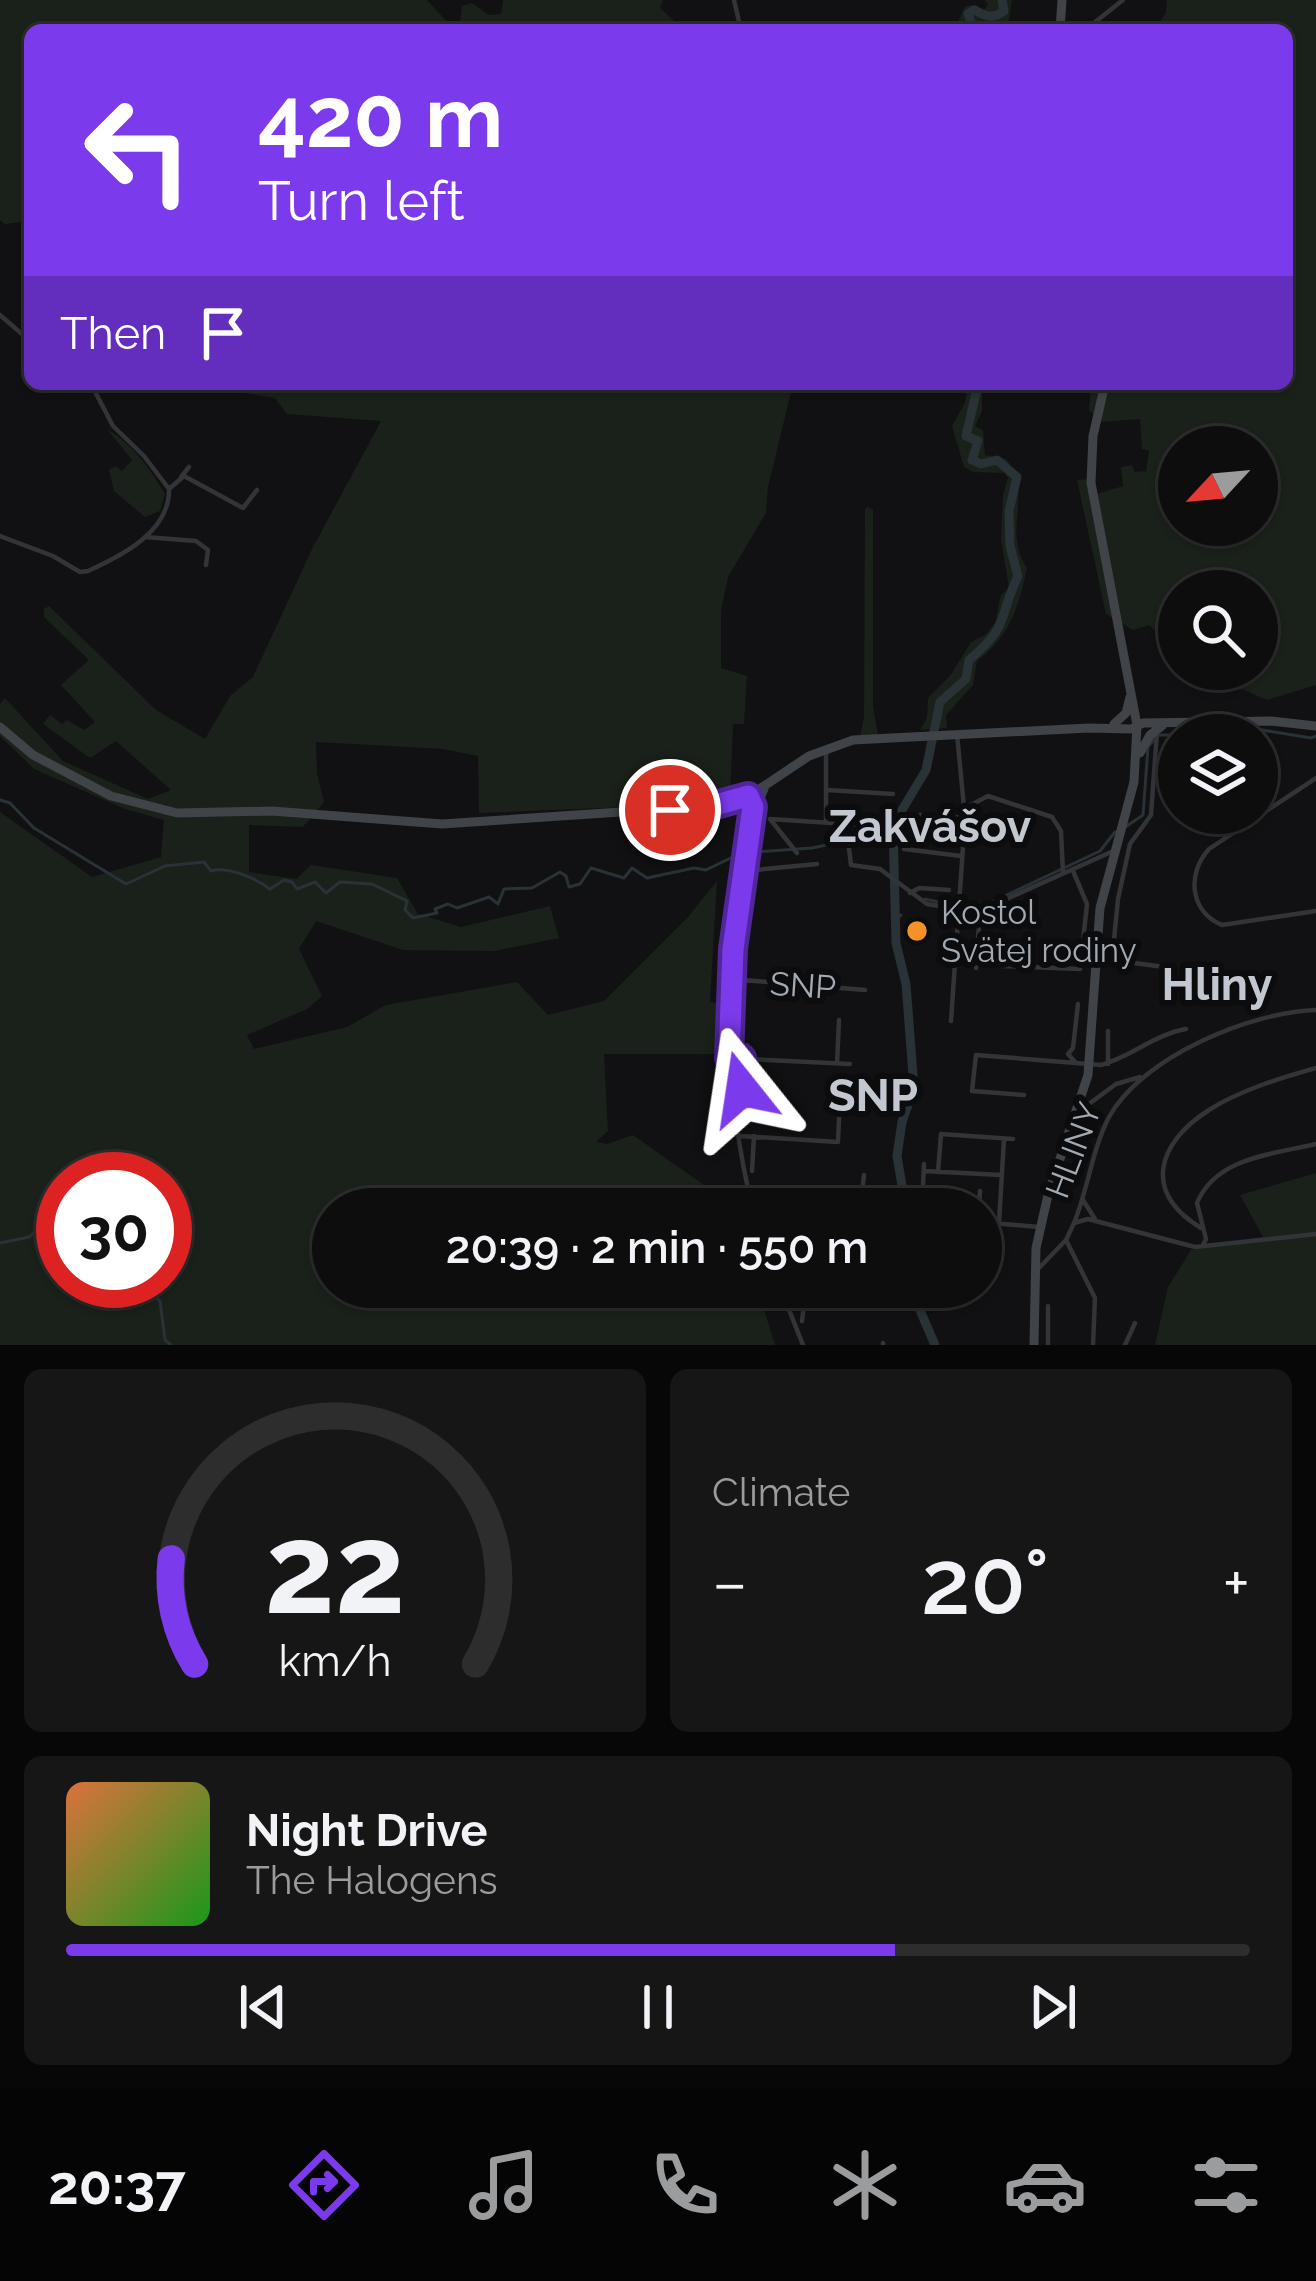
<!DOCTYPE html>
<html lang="en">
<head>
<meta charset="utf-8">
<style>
	:root { --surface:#0d0d0e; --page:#161617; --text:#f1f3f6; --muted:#9a9c9e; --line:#2d2d2e; --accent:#7c3aed }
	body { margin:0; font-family:Raleway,sans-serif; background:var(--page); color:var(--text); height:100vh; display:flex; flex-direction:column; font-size:45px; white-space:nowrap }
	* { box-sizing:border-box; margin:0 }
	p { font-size:39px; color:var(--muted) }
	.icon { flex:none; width:66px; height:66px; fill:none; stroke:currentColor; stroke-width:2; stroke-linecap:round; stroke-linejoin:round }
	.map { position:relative; height:1345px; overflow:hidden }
	.sheet { display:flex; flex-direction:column; gap:24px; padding:24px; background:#070708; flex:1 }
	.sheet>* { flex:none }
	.banner { position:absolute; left:24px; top:24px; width:1269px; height:366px; border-radius:18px; box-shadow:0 3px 9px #0004,0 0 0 3px var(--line); background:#7c3aed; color:#fff; overflow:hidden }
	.needle { width:78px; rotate:244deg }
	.buttons { position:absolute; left:1158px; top:426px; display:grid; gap:24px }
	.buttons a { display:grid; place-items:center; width:120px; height:120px; border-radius:50%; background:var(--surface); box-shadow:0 3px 9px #0004,0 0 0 3px var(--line); font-size:60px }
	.speed { position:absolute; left:36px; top:1152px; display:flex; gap:24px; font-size:60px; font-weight:700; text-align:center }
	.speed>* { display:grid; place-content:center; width:156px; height:156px; border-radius:50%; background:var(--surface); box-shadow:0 3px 9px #0004,0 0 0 3px var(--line); line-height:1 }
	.speed .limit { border:18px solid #d22; background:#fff; color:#111 }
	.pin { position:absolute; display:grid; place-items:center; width:102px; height:102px; color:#fff; margin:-51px; border:6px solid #fff; border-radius:50%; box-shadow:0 3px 12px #0007 }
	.me { position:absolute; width:132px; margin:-66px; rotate:345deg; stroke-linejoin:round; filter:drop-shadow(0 0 9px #0008) }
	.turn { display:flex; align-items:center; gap:42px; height:252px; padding:0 36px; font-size:54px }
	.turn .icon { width:156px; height:156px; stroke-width:2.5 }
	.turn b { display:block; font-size:84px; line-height:102px }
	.then { display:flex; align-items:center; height:114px; padding:0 36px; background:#0003; gap:24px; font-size:45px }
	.big { font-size:90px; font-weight:600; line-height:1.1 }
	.sheet .tile { flex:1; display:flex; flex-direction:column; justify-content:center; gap:18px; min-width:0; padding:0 42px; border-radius:18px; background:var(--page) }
	.sheet .dial { align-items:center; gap:0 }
	.dial svg { height:312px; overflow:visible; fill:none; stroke:var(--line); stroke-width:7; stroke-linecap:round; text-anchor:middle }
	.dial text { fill:var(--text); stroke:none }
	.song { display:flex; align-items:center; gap:36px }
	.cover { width:144px; height:144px; border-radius:18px; background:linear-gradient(135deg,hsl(20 70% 55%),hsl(120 70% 35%)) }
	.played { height:12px; border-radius:6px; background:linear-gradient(90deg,var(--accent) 70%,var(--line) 70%) }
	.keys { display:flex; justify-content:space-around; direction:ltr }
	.heat { display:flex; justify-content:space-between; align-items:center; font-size:66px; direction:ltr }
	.sheet .tiles { flex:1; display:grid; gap:24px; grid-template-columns:1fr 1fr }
	.tile:last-child { grid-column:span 2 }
	.trip { position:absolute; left:312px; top:1188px; width:690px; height:120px; border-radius:60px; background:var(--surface); box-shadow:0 3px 9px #0004,0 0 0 3px var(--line); font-weight:600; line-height:120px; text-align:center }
	.dock { display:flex; height:192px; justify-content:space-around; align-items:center; background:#050506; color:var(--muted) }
	.dock .icon { width:84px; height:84px }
	.dock .selected { color:var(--accent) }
	.dock b { font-size:54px; color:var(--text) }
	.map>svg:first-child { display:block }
</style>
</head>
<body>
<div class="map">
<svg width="1316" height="1345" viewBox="0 0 1316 1345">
	<rect width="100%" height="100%" fill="#111113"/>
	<!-- green -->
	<path fill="#19211a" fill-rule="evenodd" d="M0,0H427L452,27L460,23L462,6L472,3L489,15L501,14L503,0H663L660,8L684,30H30V221L5,224L0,220Z
		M985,0H1012L1009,20L1002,26L946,30L945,26L958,22L965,6L976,5L984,10L988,5Z
		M1167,0H1316V685L1267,700L1196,669H1257V591H1179V653L1149,625L1133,630L1106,614L1077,480L1093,479L1097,494L1123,486L1121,467L1132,465L1135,472L1146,471L1149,451L1142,449L1140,419L1101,422L1089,410L1091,384H1287V30H1139L1141,25H1157L1166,13ZM1179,447H1257V525H1179Z
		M192,384H793L768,487L766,513L728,577L721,610V668L747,676L744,724H733L730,797L631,807L479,813L478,756L443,749L316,742L317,773L324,802L303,827L249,825V872L296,879L311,865L397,878L418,914L461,927L550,906L559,938L494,951L403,950L316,921L299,949L322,996L307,1009L247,1035L254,1049L347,1027L386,1005L517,982L548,1015L604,1001L688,917L717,881L710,1002L723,1003V1054H604L608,1131L596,1142L607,1144L633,1135L718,1195L724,1209H333V1287H757L775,1345H0V812L92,877L161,857L164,820L125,809L34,769L0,736V704L5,698L63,761L148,799L171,790L116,741L90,758L43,724L50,715L62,724L67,720L84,730L95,722L61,685L89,660L44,617V609L49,606L156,710L205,739L230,696L253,677L312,549L381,421L287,414L275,398ZM63,1179H165V1281H63Z
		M964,384H982V411L975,426L983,430L985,455L1006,459C1035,492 1001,529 1027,568C1019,606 1010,637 977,661L973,685L946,715L947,728L920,730L927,718L928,698L950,676L971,642L985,635L995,623L1001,595L1009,588L1001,539L1003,495L1008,478L1004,473L973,472L964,467L952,426L965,403L967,388Z
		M107,429C134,446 149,467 165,494L160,511L145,517L114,491L109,470L115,466L122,471L132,460Z
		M868,507L873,510V707L878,735L860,736L864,718L865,509Z
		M1316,1173V1345H1155L1168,1287L1191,1250L1263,1237L1240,1195Z"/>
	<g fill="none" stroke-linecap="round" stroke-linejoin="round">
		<!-- stream -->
		<path stroke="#283237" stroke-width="3" d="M1216,735L1256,729L1311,738L1316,736
			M0,800L10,803L34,828L126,884L165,866L204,862L211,871C228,866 257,879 270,889L284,880L292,882L297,889L315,882L326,893L340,882L372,884L407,901L405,910L413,918L437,913L435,909L448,904L457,908L489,897L498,904L504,889L532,888L560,872L566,876L569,887L580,884L591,868L624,878L632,868L647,878L694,868L706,870L741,853L812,848L865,837L893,836
			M1124,828L1143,815L1148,747L1158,735H1205
			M925,899L961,907L992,902L1100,851L1115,832
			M895,920L901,915
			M0,1243L29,1237L48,1221L63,1230
			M136,1281L160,1301L165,1340L171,1345"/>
		<!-- river -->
		<path stroke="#283237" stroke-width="9" d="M974,30L968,14L974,10C986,16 992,20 1004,11L1002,0
			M906,1209L897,1156L902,1122L914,1088L906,984L896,943L893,825L926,770L940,702L966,679L969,660C1011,625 998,617 1018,576L1010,546L1009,511L1017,477L997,460L981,464L972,460L978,441L966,436L978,384
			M910,1287L935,1345"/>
		<!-- street -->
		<path stroke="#323438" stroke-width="4.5" d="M734,0L741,30
			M1085,30L1123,0
			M0,315L30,341
			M181,477L189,467
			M169,489L184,476L243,508L257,490
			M0,536L53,556L80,572L88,571C121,556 170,532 169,489L144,456L113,426L91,384
			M145,537L196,541L208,550L206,565
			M1316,778L1209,849C1187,873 1189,911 1222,925L1316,911
			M827,790L893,794
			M965,808L988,796L1052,817L1061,831L1063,873
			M918,815L965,818L957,734
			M826,821V754
			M846,824L851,865L880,869L927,904L969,911L991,906L1111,852
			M751,828C732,968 717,1069 753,1209
			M904,849L961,856
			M797,853L770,819L877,826
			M745,871L817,864
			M910,893L919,888L949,890
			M1112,960L1164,967
			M1096,961L1112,960L1118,899L1130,844L1151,815L1157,732
			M1002,966L1080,969L1087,904L1073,871
			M976,968L980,909
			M731,979L865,990
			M741,1018L742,980
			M951,1021L965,818
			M729,1058L850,1064
			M746,1058L747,1045
			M1076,1063L1068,1054L1073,1048L1078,1004
			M837,1064L839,1020
			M1108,1064V1031
			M741,1089L743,1058
			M1024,1095L972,1091L976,1055L1101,1065C1131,1057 1153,1035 1186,1029
			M1078,1112L1116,1084L1140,1077
			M740,1136L838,1142L840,1095
			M752,1171L754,1136
			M924,1171L1001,1175
			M938,1172L941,1134L1013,1139
			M1083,1200L1095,1219
			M860,1209L864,1175
			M922,1209L924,1164
			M979,1209L980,1191
			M981,1222L1039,1227
			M999,1223L1004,1139
			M1074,1223C1088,1189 1092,1150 1109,1117C1142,1057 1250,1012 1316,1010
			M1201,1228C1142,1192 1157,1143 1209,1110C1240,1090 1281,1078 1316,1068
			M1066,1240L1095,1298L1093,1345
			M1203,1245L1206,1239L1197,1203C1216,1157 1274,1154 1316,1144
			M1039,1268L1066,1240L1074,1223L1088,1219L1195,1247L1316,1234
			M780,1287L803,1345
			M782,1293L879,1299
			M802,1321L805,1296
			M883,1345V1343
			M1048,1345V1306
			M1125,1345L1135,1323"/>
		<!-- secondary -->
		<path stroke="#404348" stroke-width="9" d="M1060,30L1062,0
			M1114,724L1126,713L1130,697
			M0,727L33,755L111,796L177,813L272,811L442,824L726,805L752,794L809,756L853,740L1089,728L1131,729L1143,723L1271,721L1316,726
			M1140,753L1150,735L1162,726
			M751,828L754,811L764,789
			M1034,1345L1036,1248L1048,1195L1088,1075L1100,908L1134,782L1137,725L1091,483L1093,436L1105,384"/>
	</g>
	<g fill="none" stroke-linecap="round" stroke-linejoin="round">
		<!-- route casing -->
		<g stroke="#51269a" stroke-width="30">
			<path id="route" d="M670,810L701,809L748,796L753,807L733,949L729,1058H742V1089"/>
		</g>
		<!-- route -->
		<use href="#route" stroke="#7c3aed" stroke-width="21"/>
	</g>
	<!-- markers -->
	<circle fill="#f59227" stroke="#0c0c0e" stroke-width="4.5" cx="917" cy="931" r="12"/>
	<g text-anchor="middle" stroke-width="12" stroke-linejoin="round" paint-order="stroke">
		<!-- poi labels -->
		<g font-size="33" fill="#a2aab4" stroke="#0c0c0e" text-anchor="start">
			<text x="941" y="924">Kostol<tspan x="941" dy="38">Svätej rodiny</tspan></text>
		</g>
		<!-- street labels -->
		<g font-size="33" fill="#a2aab4" stroke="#0c0c0e">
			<text transform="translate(803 985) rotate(4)" y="12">SNP</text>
			<text transform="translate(1073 1150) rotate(-69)" y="12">HLINY</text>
		</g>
		<!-- district labels -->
		<g font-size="45" font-weight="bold" fill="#c3c8d0" stroke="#0c0c0e">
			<text x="930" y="842">Zakvášov</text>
			<text x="1217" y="1000">Hliny</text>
			<text x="873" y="1111">SNP</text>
		</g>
	</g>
</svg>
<div class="buttons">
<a><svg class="needle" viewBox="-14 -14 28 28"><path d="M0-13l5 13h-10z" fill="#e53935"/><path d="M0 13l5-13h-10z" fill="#9a9c9e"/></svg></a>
<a><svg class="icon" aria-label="search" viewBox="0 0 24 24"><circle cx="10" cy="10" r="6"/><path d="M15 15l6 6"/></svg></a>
<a><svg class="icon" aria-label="layers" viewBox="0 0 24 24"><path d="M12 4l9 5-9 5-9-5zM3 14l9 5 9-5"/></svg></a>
</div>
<div class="speed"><div class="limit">30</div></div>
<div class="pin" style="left:670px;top:810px;background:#d93025"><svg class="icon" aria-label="arrive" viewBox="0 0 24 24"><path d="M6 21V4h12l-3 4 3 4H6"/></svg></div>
<svg class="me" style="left:742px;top:1089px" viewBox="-20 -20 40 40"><path d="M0-17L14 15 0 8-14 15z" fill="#7c3aed" stroke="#fff" stroke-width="4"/></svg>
<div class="trip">20:39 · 2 min · 550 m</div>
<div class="banner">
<div class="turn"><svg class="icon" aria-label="left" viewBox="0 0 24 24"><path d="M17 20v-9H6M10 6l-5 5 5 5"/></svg><div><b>420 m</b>Turn left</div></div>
<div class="then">Then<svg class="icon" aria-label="arrive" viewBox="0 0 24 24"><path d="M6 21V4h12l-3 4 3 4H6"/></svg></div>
</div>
</div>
<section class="sheet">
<div class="tiles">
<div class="tile dial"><svg viewBox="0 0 100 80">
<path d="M14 69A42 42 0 1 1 86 69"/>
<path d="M14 69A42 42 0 0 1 8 42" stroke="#7c3aed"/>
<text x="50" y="56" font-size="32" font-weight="700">22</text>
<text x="50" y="72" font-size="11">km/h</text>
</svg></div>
<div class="tile"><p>Climate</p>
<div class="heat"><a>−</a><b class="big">20°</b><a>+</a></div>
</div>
<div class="tile">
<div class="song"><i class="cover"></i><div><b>Night Drive</b><p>The Halogens</p></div></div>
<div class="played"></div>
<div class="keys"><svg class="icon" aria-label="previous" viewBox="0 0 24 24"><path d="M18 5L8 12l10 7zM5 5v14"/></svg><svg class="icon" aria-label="pause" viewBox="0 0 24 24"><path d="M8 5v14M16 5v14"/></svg><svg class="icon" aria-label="next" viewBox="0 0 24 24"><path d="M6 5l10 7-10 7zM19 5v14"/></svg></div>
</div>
</div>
</section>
<nav class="dock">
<b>20:37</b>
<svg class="icon selected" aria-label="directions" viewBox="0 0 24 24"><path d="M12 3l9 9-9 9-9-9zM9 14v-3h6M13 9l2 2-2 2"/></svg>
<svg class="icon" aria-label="music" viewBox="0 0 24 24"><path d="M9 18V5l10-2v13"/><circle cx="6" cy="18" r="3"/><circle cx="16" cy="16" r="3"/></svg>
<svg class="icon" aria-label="phone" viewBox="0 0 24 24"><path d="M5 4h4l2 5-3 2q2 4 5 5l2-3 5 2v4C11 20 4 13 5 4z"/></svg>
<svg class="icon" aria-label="climate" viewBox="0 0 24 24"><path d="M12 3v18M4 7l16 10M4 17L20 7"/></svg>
<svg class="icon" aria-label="car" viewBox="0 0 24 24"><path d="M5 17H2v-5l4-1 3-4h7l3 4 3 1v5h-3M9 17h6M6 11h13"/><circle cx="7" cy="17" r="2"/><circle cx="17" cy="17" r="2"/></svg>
<svg class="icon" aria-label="filters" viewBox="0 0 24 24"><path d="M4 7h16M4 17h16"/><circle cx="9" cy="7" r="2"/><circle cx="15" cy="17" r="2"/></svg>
</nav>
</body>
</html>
